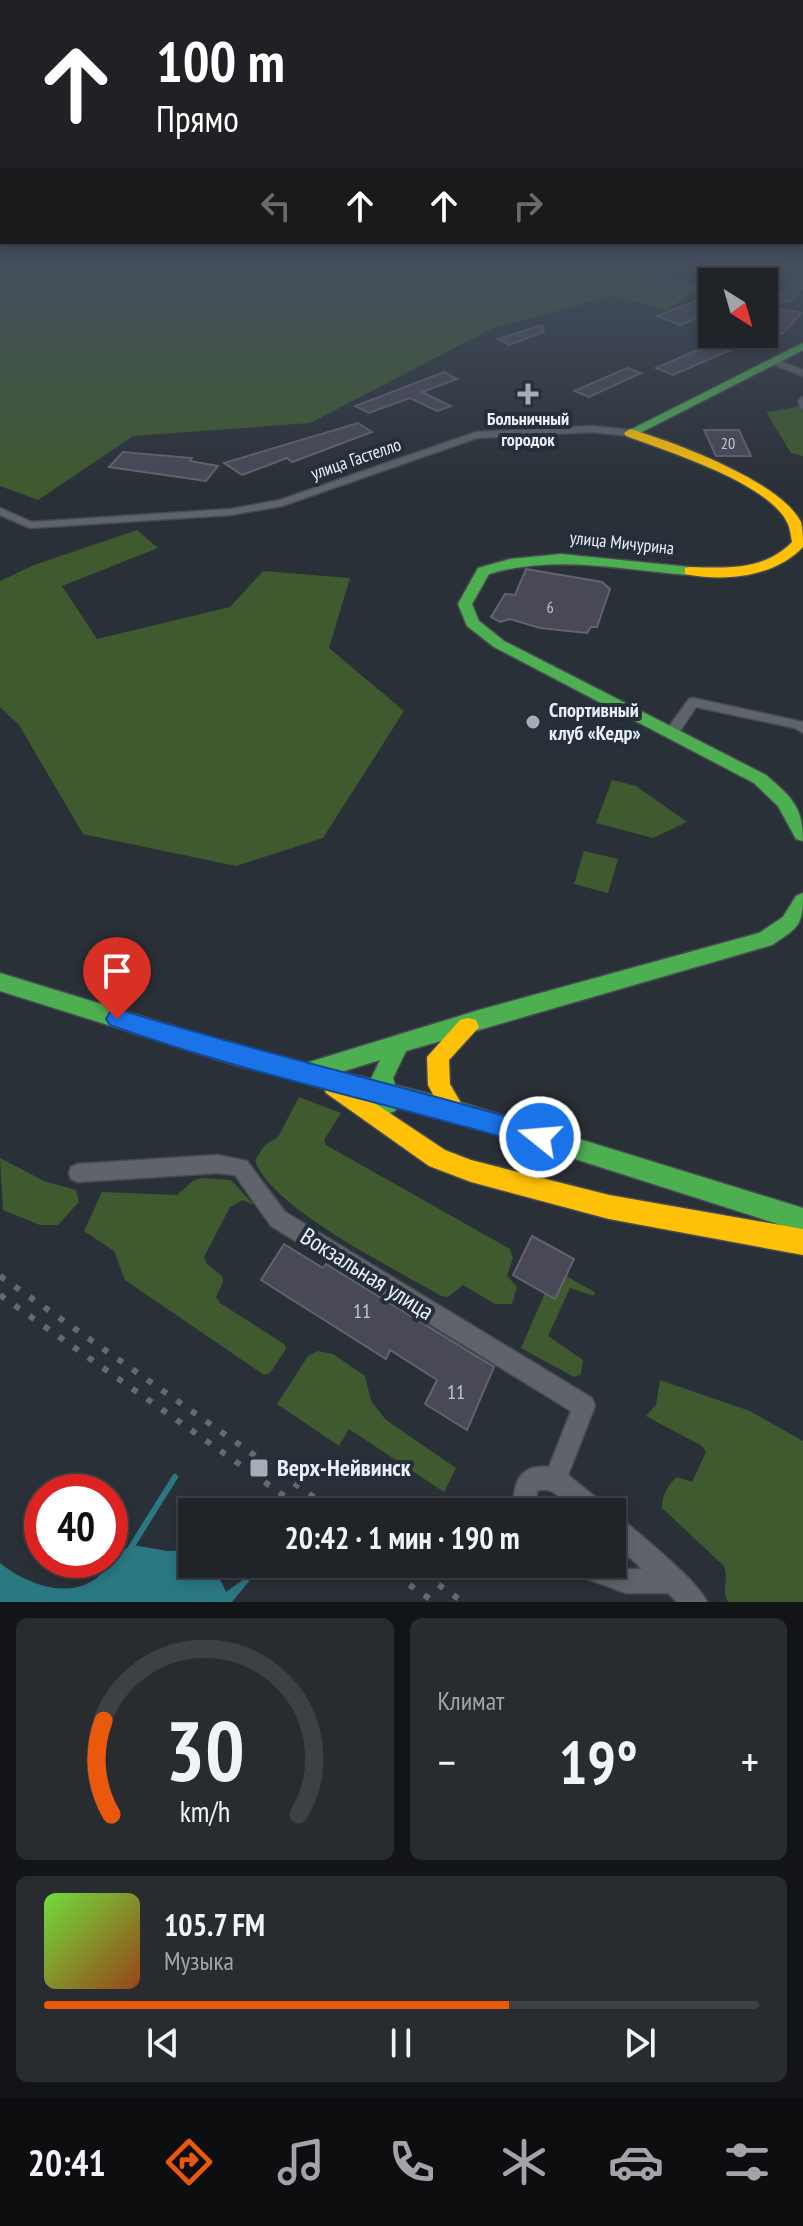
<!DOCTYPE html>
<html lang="ru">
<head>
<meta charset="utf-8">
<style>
	:root { --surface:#202429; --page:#282c31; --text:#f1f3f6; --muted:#a2a4a8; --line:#3d4146; --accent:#ea580c }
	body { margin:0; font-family:"PT Sans Narrow",sans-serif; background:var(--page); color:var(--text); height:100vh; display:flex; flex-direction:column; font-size:30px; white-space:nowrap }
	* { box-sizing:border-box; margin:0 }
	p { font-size:26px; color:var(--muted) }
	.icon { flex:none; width:44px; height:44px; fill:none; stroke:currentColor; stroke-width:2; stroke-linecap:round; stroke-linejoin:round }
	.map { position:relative; height:1602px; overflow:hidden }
	.side { display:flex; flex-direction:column; gap:16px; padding:16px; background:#121417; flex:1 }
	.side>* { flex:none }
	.guide { position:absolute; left:0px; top:0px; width:804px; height:244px; box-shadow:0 4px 12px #0003,0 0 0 2px var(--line); background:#202124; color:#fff; overflow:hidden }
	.needle { width:52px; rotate:143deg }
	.buttons { position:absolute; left:698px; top:268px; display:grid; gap:16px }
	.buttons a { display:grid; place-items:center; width:80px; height:80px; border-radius:0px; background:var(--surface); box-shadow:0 4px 12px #0003,0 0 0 2px var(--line); font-size:40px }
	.speed { position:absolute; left:24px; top:1474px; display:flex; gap:16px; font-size:40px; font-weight:700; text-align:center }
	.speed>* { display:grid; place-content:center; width:104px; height:104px; border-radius:50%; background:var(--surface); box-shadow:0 4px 12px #0003,0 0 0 2px var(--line); line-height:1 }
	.speed .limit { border:12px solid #d22; background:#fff; color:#111 }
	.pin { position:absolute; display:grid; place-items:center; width:68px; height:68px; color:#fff; margin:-82px -34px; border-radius:50% 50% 50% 0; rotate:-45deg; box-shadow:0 0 8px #0007 }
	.pin .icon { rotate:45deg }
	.me { position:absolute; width:88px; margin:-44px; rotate:287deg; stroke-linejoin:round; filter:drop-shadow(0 0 6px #0008) }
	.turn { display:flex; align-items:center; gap:28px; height:168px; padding:0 24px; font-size:36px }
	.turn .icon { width:104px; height:104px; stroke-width:2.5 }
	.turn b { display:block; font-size:56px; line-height:68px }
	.lanes { display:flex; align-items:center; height:76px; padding:0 24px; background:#0003; justify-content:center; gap:40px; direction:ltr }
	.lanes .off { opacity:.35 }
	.big { font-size:60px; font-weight:600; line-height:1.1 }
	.side .tile { flex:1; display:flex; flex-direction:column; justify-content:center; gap:12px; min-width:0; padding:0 28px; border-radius:12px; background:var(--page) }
	.side .dial { align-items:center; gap:0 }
	.dial svg { height:208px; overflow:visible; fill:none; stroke:var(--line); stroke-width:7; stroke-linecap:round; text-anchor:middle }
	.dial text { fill:var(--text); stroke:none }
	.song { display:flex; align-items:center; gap:24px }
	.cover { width:96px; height:96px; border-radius:12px; background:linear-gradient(135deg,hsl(100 70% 55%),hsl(20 70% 35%)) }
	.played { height:8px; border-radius:4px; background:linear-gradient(90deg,var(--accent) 65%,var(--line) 65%) }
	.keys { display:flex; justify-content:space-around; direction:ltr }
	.heat { display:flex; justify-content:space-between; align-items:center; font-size:44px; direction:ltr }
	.side .tiles { flex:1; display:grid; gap:16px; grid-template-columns:1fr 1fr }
	.tile:last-child { grid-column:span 2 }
	.trip { position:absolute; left:178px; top:1498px; width:448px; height:80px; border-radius:0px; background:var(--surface); box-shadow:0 4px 12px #0003,0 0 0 2px var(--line); font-weight:600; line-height:80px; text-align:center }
	.tab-bar { display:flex; height:128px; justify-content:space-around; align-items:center; background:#0d0e10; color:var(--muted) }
	.tab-bar .icon { width:56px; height:56px }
	.tab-bar .on { color:var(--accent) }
	.tab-bar b { font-size:36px; color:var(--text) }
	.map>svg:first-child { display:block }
</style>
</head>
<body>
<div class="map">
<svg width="803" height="1602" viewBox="0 0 803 1602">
	<rect width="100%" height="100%" fill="#2a3037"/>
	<!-- green -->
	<path fill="#3f5a2e" d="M0,264H637L700,287L666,310L612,296L491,329L310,423L133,436L38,500L0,486Z
		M803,406V456L791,453L766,412Z
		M137,530L158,548L62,586L97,639L230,607L263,571L350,578L329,648L404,711L323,838L236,866L83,834L19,725L0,707V581L34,565Z
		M612,780L636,786L687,822L653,838L596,823Z
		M584,851L618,859L608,893L574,884Z
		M299,1097L341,1113L324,1140L326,1145L510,1249L513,1258L507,1276L517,1287L512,1304H495L463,1285L448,1297L441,1296C396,1269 270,1208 255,1160L265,1145L278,1137Z
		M0,1158L44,1181L76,1190L79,1202L58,1225H40L3,1210Z
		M203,1178L231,1180L254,1205L243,1200L230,1207L204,1257L207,1264L222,1276L223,1282L216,1297L220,1303L284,1344L286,1349L270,1373L264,1375L125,1280L114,1251L84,1231L102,1192L177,1195L194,1180Z
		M566,1276L595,1292L594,1296L570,1288L548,1336L583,1360L581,1374L574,1377L521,1348L545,1293L556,1299Z
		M318,1351L333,1354L365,1376L371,1401L386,1420L456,1468L444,1492L349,1429L339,1446L277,1404L308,1356Z
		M660,1380L750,1411L803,1441V1602H728C721,1589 729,1579 724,1566L662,1508C662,1496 668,1484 677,1477L692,1482L706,1452L702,1446L646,1416L656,1405Z"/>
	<!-- water -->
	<path fill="#2a7882" d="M133,1545L167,1551L192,1550V1564H213L226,1592L250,1575V1580L232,1602H0V1563C26,1584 71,1602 100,1575C112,1563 117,1552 133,1545Z"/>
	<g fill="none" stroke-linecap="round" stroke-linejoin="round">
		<!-- stream -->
		<path stroke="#2a7882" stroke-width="6" d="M130,1549L175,1477"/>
	</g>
	<!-- building -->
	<path fill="#484857" stroke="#62646b" stroke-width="2" d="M803,273V288L789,302L775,300Z
		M712,283V312L680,325L657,316L701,299Z
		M781,309L802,313L782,334L764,330Z
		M542,325L544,332L509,345L498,339Z
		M716,342L733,349L673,375L656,368Z
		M627,368L641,373L589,397L574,391Z
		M444,372L457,379L422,392L451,406L437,411L410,398L369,413L355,406Z
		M358,423L372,432L292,462L287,458L242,475L224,463Z
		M704,430H739L751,456H716Z
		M123,452L192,458L190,461L218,466L206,481L109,467Z
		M526,569L602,582L610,589L597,627H591L587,633L540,628L510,619L500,622L491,617L505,594L515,595Z
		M532,1236L574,1259L555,1299L513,1275Z
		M284,1244L323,1268L326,1264L494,1367L467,1430L425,1404L437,1380L390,1350L386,1359L261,1280Z"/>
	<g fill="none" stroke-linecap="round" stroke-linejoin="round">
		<!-- street casing -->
		<g stroke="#474c52" stroke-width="3">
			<path id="street" d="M775,359L803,370V376L772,364L771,362Z
				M803,397V409L799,406V400Z
				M592,426L630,430L635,433L630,436L592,432L477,438L282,506L231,515L30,528L0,515V508L32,522L231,509L280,500L476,432Z
				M693,698L803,722V733L795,728L696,707L678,734H668L666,731L668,728L689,699Z
				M218,1155L247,1161L285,1212L592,1398L595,1406L568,1475L604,1504L608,1512C599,1512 589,1514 581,1512C564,1509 558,1484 537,1491L536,1512H512C515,1486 515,1464 549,1467L571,1411L271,1226L235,1175L218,1173L78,1182L71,1179L69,1173L71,1167L78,1164Z
				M612,1513L620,1517C640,1535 699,1582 707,1602H677L668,1593H626L569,1572L565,1564H612L626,1569H642L612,1541Z"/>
		</g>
		<!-- fast casing -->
		<g stroke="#474c52" stroke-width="3">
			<path id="fast" d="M803,343V350L634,436L624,433Z
				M561,554L690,567L697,571L690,575C622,570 556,554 489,574L472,604L479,621L504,641L766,775C791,797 803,806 803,841L796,839L778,806L754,783L494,647L467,626L458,604L478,568L510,559Z
				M803,893C803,926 799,927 772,945L406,1051L393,1078L395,1085L453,1100L803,1208V1232L453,1120L397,1106L395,1111L387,1114L379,1111L375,1100L235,1065L0,991V973L235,1045L306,1063L479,1010L759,933L783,917L796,896ZM380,1060L371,1079L341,1072Z"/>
		</g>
		<!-- slow casing -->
		<g stroke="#474c52" stroke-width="3">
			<path id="slow" d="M630,429C674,442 780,481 801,522C803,530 803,539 803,547C775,577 724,582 685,574V568L690,567C727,568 764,571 792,542C791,537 790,529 788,524C770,483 666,451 626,436L624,433Z
				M468,1018L476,1020L479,1027L449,1060L450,1084L465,1110L461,1117L453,1120L445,1117L428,1085L427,1057L460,1020Z
				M334,1076L445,1150L471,1160L609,1195L803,1229V1255L609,1219L471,1182L429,1166L326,1093L323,1086L326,1079Z"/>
		</g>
		<!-- street -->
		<use href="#street" fill="#5f636a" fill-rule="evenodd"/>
		<!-- fast -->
		<use href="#fast" fill="#4caf50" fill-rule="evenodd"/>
		<!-- slow -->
		<use href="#slow" fill="#ffc107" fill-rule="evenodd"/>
		<!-- rail -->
		<path stroke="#66696e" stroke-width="6" stroke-dasharray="6 12" stroke-linecap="butt" d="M0,1276L335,1512
			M0,1295L307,1512
			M380,1564L434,1602
			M409,1564L463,1602"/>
	</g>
	<!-- sky -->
	<linearGradient id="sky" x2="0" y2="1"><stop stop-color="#171a1e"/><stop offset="0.54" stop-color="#444e5e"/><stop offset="1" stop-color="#444e5e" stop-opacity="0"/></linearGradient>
	<rect width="803" height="489" fill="url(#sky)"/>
	<!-- route -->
	<path fill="#1a73e8" stroke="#114b97" stroke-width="2" d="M117,1009C257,1052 400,1085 540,1126L548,1129L552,1137L548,1144L540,1148C397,1105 250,1075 110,1025L106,1019L110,1012Z"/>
	<!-- markers -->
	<g fill="#a7adb5" stroke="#252f3c" stroke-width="3">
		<path d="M524 382h8v8h8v8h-8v8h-8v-8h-8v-8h8z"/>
		<circle cx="533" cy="722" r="8"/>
		<rect x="249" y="1458" width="20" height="20" rx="4"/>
	</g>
	<g text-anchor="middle" stroke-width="8" stroke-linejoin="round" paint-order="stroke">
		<!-- number labels -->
		<g font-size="16" fill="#c2c6d0">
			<text x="728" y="449">20</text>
			<text x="550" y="613">6</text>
		</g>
		<!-- far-poi labels -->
		<g font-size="18" font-weight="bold" fill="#eaf0f9" stroke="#252f3c">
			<text x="528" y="425">Больничный<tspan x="528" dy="21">городок</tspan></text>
		</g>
		<!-- far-street labels -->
		<g font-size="18" fill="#eaf0f9" stroke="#252f3c">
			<text transform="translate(356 459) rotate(-19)" y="6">улица Гастелло</text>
			<text transform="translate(622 543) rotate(6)" y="6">улица Мичурина</text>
		</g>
		<!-- poi labels -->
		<g font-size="20" font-weight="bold" fill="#eaf0f9" stroke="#252f3c" text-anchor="start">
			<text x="549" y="717">Спортивный<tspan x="549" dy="23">клуб «Кедр»</tspan></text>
		</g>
		<!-- near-number labels -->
		<g font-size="20" fill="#c2c6d0">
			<text x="362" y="1318">11</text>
			<text x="456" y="1399">11</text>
		</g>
		<!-- near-street labels -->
		<g font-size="24" fill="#eaf0f9" stroke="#252f3c">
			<text transform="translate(367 1274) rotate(32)" y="8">Вокзальная улица</text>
		</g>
		<!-- near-poi labels -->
		<g font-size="24" font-weight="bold" fill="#eaf0f9" stroke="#252f3c" text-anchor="start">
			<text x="277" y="1476">Верх-Нейвинск</text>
		</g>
	</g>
</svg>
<div class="buttons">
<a><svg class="needle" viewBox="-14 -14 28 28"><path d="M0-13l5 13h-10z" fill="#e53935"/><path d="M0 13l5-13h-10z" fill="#a2a4a8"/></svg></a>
</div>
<div class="speed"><div class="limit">40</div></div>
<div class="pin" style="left:117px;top:1019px;background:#d93025"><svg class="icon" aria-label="arrive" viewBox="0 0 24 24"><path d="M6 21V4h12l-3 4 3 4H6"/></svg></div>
<svg class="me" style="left:540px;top:1137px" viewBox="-20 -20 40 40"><circle r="17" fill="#1a73e8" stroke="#fff" stroke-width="3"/><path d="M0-11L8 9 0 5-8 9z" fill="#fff"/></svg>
<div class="trip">20:42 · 1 мин · 190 m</div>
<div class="guide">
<div class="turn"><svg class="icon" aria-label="ahead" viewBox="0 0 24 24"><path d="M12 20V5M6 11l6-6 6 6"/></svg><div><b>100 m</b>Прямо</div></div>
<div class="lanes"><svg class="icon off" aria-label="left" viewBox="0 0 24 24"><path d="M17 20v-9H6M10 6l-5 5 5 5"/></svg><svg class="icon" aria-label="ahead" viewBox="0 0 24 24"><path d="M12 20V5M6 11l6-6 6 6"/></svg><svg class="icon" aria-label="ahead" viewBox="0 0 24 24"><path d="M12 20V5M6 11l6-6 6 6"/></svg><svg class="icon off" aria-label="right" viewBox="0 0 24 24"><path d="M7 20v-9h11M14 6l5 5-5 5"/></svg></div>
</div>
</div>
<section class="side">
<div class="tiles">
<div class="tile dial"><svg viewBox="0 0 100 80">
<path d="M14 69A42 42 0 1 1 86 69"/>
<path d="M14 69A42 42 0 0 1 11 33" stroke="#ea580c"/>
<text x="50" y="56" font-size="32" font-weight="700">30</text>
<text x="50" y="72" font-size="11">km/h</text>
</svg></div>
<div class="tile"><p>Климат</p>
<div class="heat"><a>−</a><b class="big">19°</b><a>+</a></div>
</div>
<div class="tile">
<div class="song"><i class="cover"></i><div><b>105.7 FM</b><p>Музыка</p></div></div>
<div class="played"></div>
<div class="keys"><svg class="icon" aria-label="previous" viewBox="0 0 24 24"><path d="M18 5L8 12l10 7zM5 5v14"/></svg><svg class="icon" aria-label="pause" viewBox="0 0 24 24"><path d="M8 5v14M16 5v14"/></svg><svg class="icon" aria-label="next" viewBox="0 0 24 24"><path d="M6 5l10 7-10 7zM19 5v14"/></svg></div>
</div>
</div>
</section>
<nav class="tab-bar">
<b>20:41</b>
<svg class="icon on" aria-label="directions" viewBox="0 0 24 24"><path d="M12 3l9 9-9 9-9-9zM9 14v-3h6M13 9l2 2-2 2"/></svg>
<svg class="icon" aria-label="music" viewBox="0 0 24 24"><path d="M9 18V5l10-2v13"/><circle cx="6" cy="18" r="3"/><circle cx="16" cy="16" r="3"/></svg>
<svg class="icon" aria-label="phone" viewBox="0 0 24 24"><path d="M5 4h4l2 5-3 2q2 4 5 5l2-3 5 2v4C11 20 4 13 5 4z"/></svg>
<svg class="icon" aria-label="climate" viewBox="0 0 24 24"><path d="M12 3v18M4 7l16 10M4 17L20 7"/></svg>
<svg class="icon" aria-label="car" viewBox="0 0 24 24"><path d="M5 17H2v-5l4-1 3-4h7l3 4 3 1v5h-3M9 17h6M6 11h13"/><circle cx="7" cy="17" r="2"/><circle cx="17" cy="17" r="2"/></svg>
<svg class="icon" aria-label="filters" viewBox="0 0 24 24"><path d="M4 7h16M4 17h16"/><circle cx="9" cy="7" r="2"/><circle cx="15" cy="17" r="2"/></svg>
</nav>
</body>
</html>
